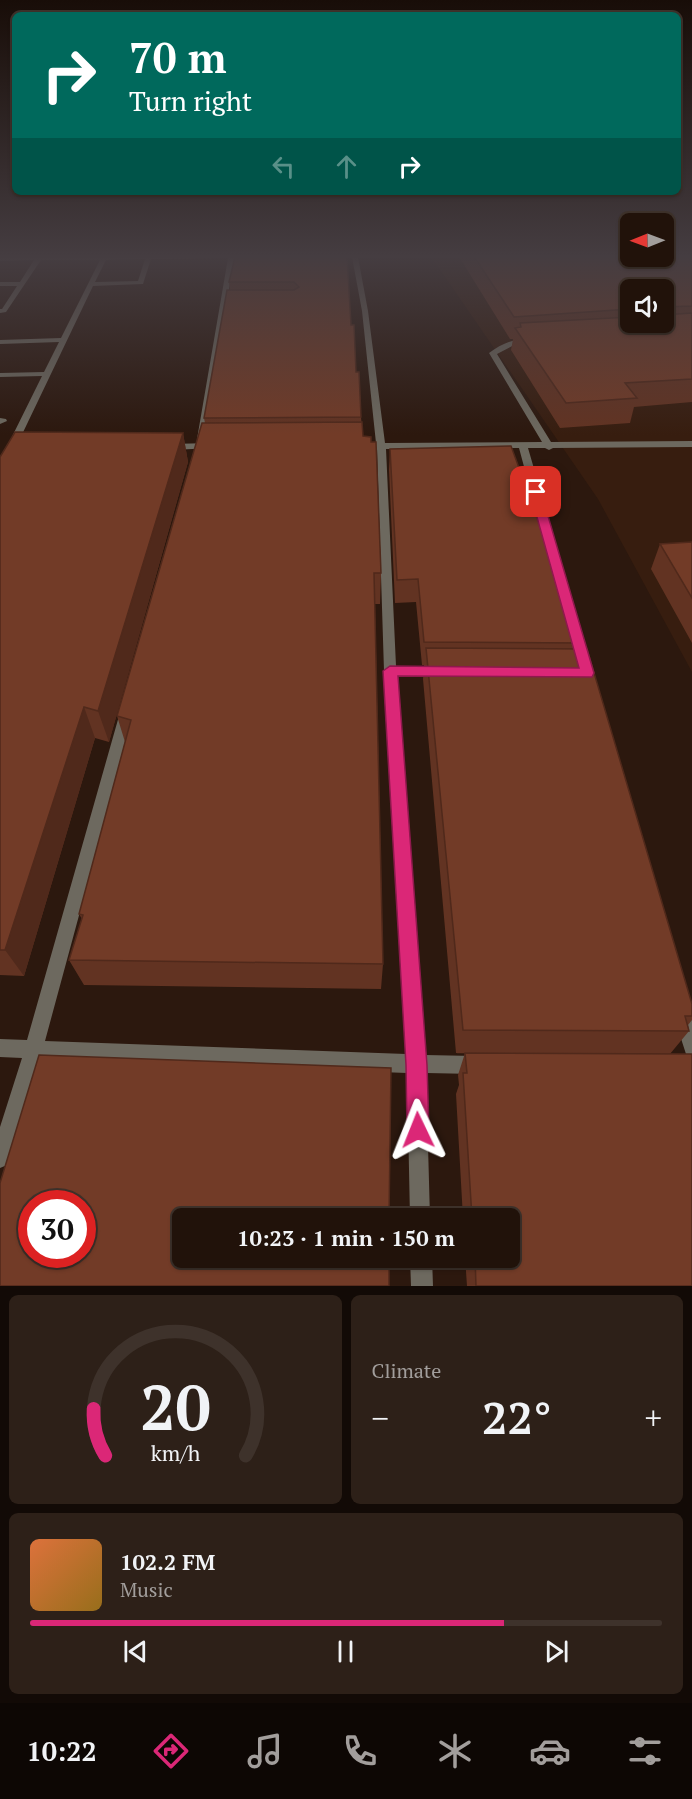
<!DOCTYPE html>
<html lang="en">
<head>
<meta charset="utf-8">
<style>
	:root { --surface:#21120a; --page:#2d2018; --text:#f1f3f6; --muted:#a29e9c; --line:#3e322b; --accent:#db2777 }
	body { margin:0; font-family:"PT Serif",serif; background:var(--page); color:var(--text); height:100vh; display:flex; flex-direction:column; font-size:22px; white-space:nowrap }
	* { box-sizing:border-box; margin:0 }
	p { font-size:20px; color:var(--muted) }
	.icon { flex:none; width:33px; height:33px; fill:none; stroke:currentColor; stroke-width:2; stroke-linecap:round; stroke-linejoin:round }
	.map { position:relative; height:1286px; overflow:hidden }
	.sheet { display:flex; flex-direction:column; gap:9px; padding:9px; background:#120a06; flex:1 }
	.sheet>* { flex:none }
	.banner { position:absolute; left:12px; top:12px; width:669px; height:183px; border-radius:9px; box-shadow:0 2px 4px #0004,0 0 0 2px var(--line); background:#00695c; color:#fff; overflow:hidden }
	.needle { width:39px; rotate:269deg }
	.tools { position:absolute; left:620px; top:213px; display:grid; gap:12px }
	.tools a { display:grid; place-items:center; width:54px; height:54px; border-radius:9px; background:var(--surface); box-shadow:0 2px 4px #0004,0 0 0 2px var(--line); font-size:30px }
	.speed { position:absolute; left:18px; top:1190px; display:flex; gap:12px; font-size:30px; font-weight:700; text-align:center }
	.speed>* { display:grid; place-content:center; width:78px; height:78px; border-radius:50%; background:var(--surface); box-shadow:0 2px 4px #0004,0 0 0 2px var(--line); line-height:1 }
	.speed .limit { border:9px solid #d22; background:#fff; color:#111 }
	.pin { position:absolute; display:grid; place-items:center; width:51px; height:51px; color:#fff; margin:-26px; border-radius:12px; box-shadow:0 3px 9px #0006 }
	.me { position:absolute; width:66px; margin:-33px; rotate:358deg; stroke-linejoin:round; filter:drop-shadow(0 0 4px #0008) }
	.turn { display:flex; align-items:center; gap:21px; height:126px; padding:0 18px; font-size:27px }
	.turn .icon { width:78px; height:78px; stroke-width:2.5 }
	.turn b { display:block; font-size:42px; line-height:51px }
	.lanes { display:flex; align-items:center; height:57px; padding:0 18px; background:#0003; justify-content:center; gap:30px; direction:ltr }
	.lanes .off { opacity:.35 }
	.big { font-size:45px; font-weight:800; line-height:1.1 }
	.sheet .tile { flex:1; display:flex; flex-direction:column; justify-content:center; gap:9px; min-width:0; padding:0 21px; border-radius:9px; background:var(--page) }
	.sheet .dial { align-items:center; gap:0 }
	.dial svg { height:156px; overflow:visible; fill:none; stroke:var(--line); stroke-width:7; stroke-linecap:round; text-anchor:middle }
	.dial text { fill:var(--text); stroke:none }
	.song { display:flex; align-items:center; gap:18px }
	.cover { width:72px; height:72px; border-radius:9px; background:linear-gradient(135deg,hsl(20 70% 55%),hsl(40 70% 35%)) }
	.played { height:6px; border-radius:3px; background:linear-gradient(90deg,var(--accent) 75%,var(--line) 75%) }
	.keys { display:flex; justify-content:space-around; direction:ltr }
	.heat { display:flex; justify-content:space-between; align-items:center; font-size:33px; direction:ltr }
	.sheet .tiles { flex:1; display:grid; gap:9px; grid-template-columns:1fr 1fr }
	.tile:last-child { grid-column:span 2 }
	.trip { position:absolute; left:172px; top:1208px; width:348px; height:60px; border-radius:9px; background:var(--surface); box-shadow:0 2px 4px #0004,0 0 0 2px var(--line); font-weight:800; line-height:60px; text-align:center }
	.tabs { display:flex; height:96px; justify-content:space-around; align-items:center; background:#0d0704; color:var(--muted) }
	.tabs .icon { width:42px; height:42px }
	.tabs .on { color:var(--accent) }
	.tabs b { font-size:27px; color:var(--text) }
	.map>svg:first-child { display:block }
</style>
</head>
<body>
<div class="map">
<svg width="692" height="1286" viewBox="0 0 692 1286">
	<rect width="100%" height="100%" fill="#2c180e"/>
	<!-- built -->
	<path fill="#371d0f" fill-rule="evenodd" d="M430,255L663,256L692,255V672L598,499ZM630,290H663V322H630Z"/>
	<g fill="none" stroke-linecap="round" stroke-linejoin="round">
		<!-- street -->
		<path fill="#6d695f" fill-rule="evenodd" d="M146,255H371L368,257H358L368,311L385,443L542,442L489,353C501,344 514,338 529,339V343L516,344L497,354L551,442L692,441V447L553,448L549,450L545,448H528L567,582L561,586L555,582L519,448L386,449L396,666H439L443,668L445,671L443,674L439,676H397L425,1055L475,1056L482,1058L484,1065L482,1072L475,1074L426,1073L430,1218H410L407,1073L40,1059L10,1158L7,1165L0,1168V1127L22,1058L0,1057V1039L27,1040L119,716L121,712H131L133,716L45,1041L406,1054L384,671L377,449L370,446L376,443L362,311L352,257L234,258L205,439L201,442L197,439L228,258L151,259L143,284L93,286L5,470L0,473V461L42,376L0,377V373L44,372L59,342L0,344V340L61,338L100,260H41L6,312L0,313V309H2L17,286H0V282H20L34,260L0,261V257ZM145,259L138,281L95,282L106,260Z
			M0,418L6,419L7,421L0,424Z
			M211,443L214,444V448L171,450L166,447L171,444Z
			M683,1008L689,1011L692,1018V1057L686,1054L674,1017L677,1011Z
			M410,1257H432L433,1286H411Z"/>
	</g>
	<!-- wall -->
	<path fill="#623322" fill-rule="evenodd" d="M458,255H692V402L634,407L630,423L560,428L511,350L513,339H510ZM630,290H663V322H630Z
		M347,256L351,325L363,436L381,573L380,604H375L383,964L381,989L84,985L69,960L82,919L79,914L125,742L117,716L205,423L204,418L230,290L229,282Z
		M183,433L188,462L109,742L95,738L24,976L0,975V457Z
		M390,449L579,631L578,635L581,643L579,649L692,1004V1020L688,1025L689,1031L670,1054L456,1053L423,679L424,665H422L416,602L395,603L389,470Z
		M692,542V643L651,569L660,544Z
		M465,1053L692,1286H467L465,1257H510V1218H463L456,1094L459,1085L458,1075Z"/>
	<!-- shaded-wall -->
	<path fill="#50291b" d="M183,433L188,462L109,742L98,711Z
		M84,707L95,738L24,976L5,950Z"/>
	<!-- building -->
	<path fill="#723b27" stroke="#50291b" stroke-width="1.5" fill-rule="evenodd" d="M473,255H630V256H663V255H692V306L663,307V290H630V309L514,317Z
		M347,256L351,325H354L356,372H359L361,417L204,418L227,290H294L299,287L294,282H229L235,257Z
		M692,313V379L625,383L637,398L566,403L515,328L521,327L520,323L630,317V322H663V315Z
		M362,422L363,436L371,437V442H376L381,573H374L383,964L69,960L83,915L79,914L131,720L117,716L202,423Z
		M15,432L183,433L98,711L84,707L5,950H0V457Z
		M511,446L555,566H561L579,631H577L581,643L424,642L418,579L397,580L390,449Z
		M692,542V598L660,544Z
		M426,648L587,649L692,1004V1016H685L689,1031L463,1030Z
		M465,1053L692,1054V1286H476L475,1257H510V1218H472L463,1073H467Z
		M39,1055L391,1068L389,1218H183V1257H389V1286H0V1183ZM32,1203H82V1254H32Z"/>
	<!-- sky -->
	<linearGradient id="sky" x2="0" y2="1"><stop stop-color="#180d08"/><stop offset="0.59" stop-color="#453d41"/><stop offset="1" stop-color="#453d41" stop-opacity="0"/></linearGradient>
	<rect width="692" height="435" fill="url(#sky)"/>
	<!-- route -->
	<path fill="#db2777" stroke="#8e194d" stroke-width="1.5" d="M536,489L541,492L594,673L592,677L398,676L427,1065L429,1130L426,1138L418,1141L410,1138L407,1130L406,1065L383,671L390,666L579,668L530,492Z"/>
</svg>
<div class="tools">
<a><svg class="needle" viewBox="-14 -14 28 28"><path d="M0-13l5 13h-10z" fill="#e53935"/><path d="M0 13l5-13h-10z" fill="#a29e9c"/></svg></a>
<a><svg class="icon" aria-label="sound" viewBox="0 0 24 24"><path d="M4 9h4l5-4v14l-5-4H4zM17 9q2 3 0 6"/></svg></a>
</div>
<div class="speed"><div class="limit">30</div></div>
<div class="pin" style="left:536px;top:492px;background:#d93025"><svg class="icon" aria-label="arrive" viewBox="0 0 24 24"><path d="M6 21V4h12l-3 4 3 4H6"/></svg></div>
<svg class="me" style="left:418px;top:1130px" viewBox="-20 -20 40 40"><path d="M0-17L14 15 0 8-14 15z" fill="#db2777" stroke="#fff" stroke-width="4"/></svg>
<div class="trip">10:23 · 1 min · 150 m</div>
<div class="banner">
<div class="turn"><svg class="icon" aria-label="right" viewBox="0 0 24 24"><path d="M7 20v-9h11M14 6l5 5-5 5"/></svg><div><b>70 m</b>Turn right</div></div>
<div class="lanes"><svg class="icon off" aria-label="left" viewBox="0 0 24 24"><path d="M17 20v-9H6M10 6l-5 5 5 5"/></svg><svg class="icon off" aria-label="ahead" viewBox="0 0 24 24"><path d="M12 20V5M6 11l6-6 6 6"/></svg><svg class="icon" aria-label="right" viewBox="0 0 24 24"><path d="M7 20v-9h11M14 6l5 5-5 5"/></svg></div>
</div>
</div>
<section class="sheet">
<div class="tiles">
<div class="tile dial"><svg viewBox="0 0 100 80">
<path d="M14 69A42 42 0 1 1 86 69"/>
<path d="M14 69A42 42 0 0 1 8 45" stroke="#db2777"/>
<text x="50" y="56" font-size="32" font-weight="700">20</text>
<text x="50" y="72" font-size="11">km/h</text>
</svg></div>
<div class="tile"><p>Climate</p>
<div class="heat"><a>−</a><b class="big">22°</b><a>+</a></div>
</div>
<div class="tile">
<div class="song"><i class="cover"></i><div><b>102.2 FM</b><p>Music</p></div></div>
<div class="played"></div>
<div class="keys"><svg class="icon" aria-label="previous" viewBox="0 0 24 24"><path d="M18 5L8 12l10 7zM5 5v14"/></svg><svg class="icon" aria-label="pause" viewBox="0 0 24 24"><path d="M8 5v14M16 5v14"/></svg><svg class="icon" aria-label="next" viewBox="0 0 24 24"><path d="M6 5l10 7-10 7zM19 5v14"/></svg></div>
</div>
</div>
</section>
<nav class="tabs">
<b>10:22</b>
<svg class="icon on" aria-label="directions" viewBox="0 0 24 24"><path d="M12 3l9 9-9 9-9-9zM9 14v-3h6M13 9l2 2-2 2"/></svg>
<svg class="icon" aria-label="music" viewBox="0 0 24 24"><path d="M9 18V5l10-2v13"/><circle cx="6" cy="18" r="3"/><circle cx="16" cy="16" r="3"/></svg>
<svg class="icon" aria-label="phone" viewBox="0 0 24 24"><path d="M5 4h4l2 5-3 2q2 4 5 5l2-3 5 2v4C11 20 4 13 5 4z"/></svg>
<svg class="icon" aria-label="climate" viewBox="0 0 24 24"><path d="M12 3v18M4 7l16 10M4 17L20 7"/></svg>
<svg class="icon" aria-label="car" viewBox="0 0 24 24"><path d="M5 17H2v-5l4-1 3-4h7l3 4 3 1v5h-3M9 17h6M6 11h13"/><circle cx="7" cy="17" r="2"/><circle cx="17" cy="17" r="2"/></svg>
<svg class="icon" aria-label="filters" viewBox="0 0 24 24"><path d="M4 7h16M4 17h16"/><circle cx="9" cy="7" r="2"/><circle cx="15" cy="17" r="2"/></svg>
</nav>
</body>
</html>
